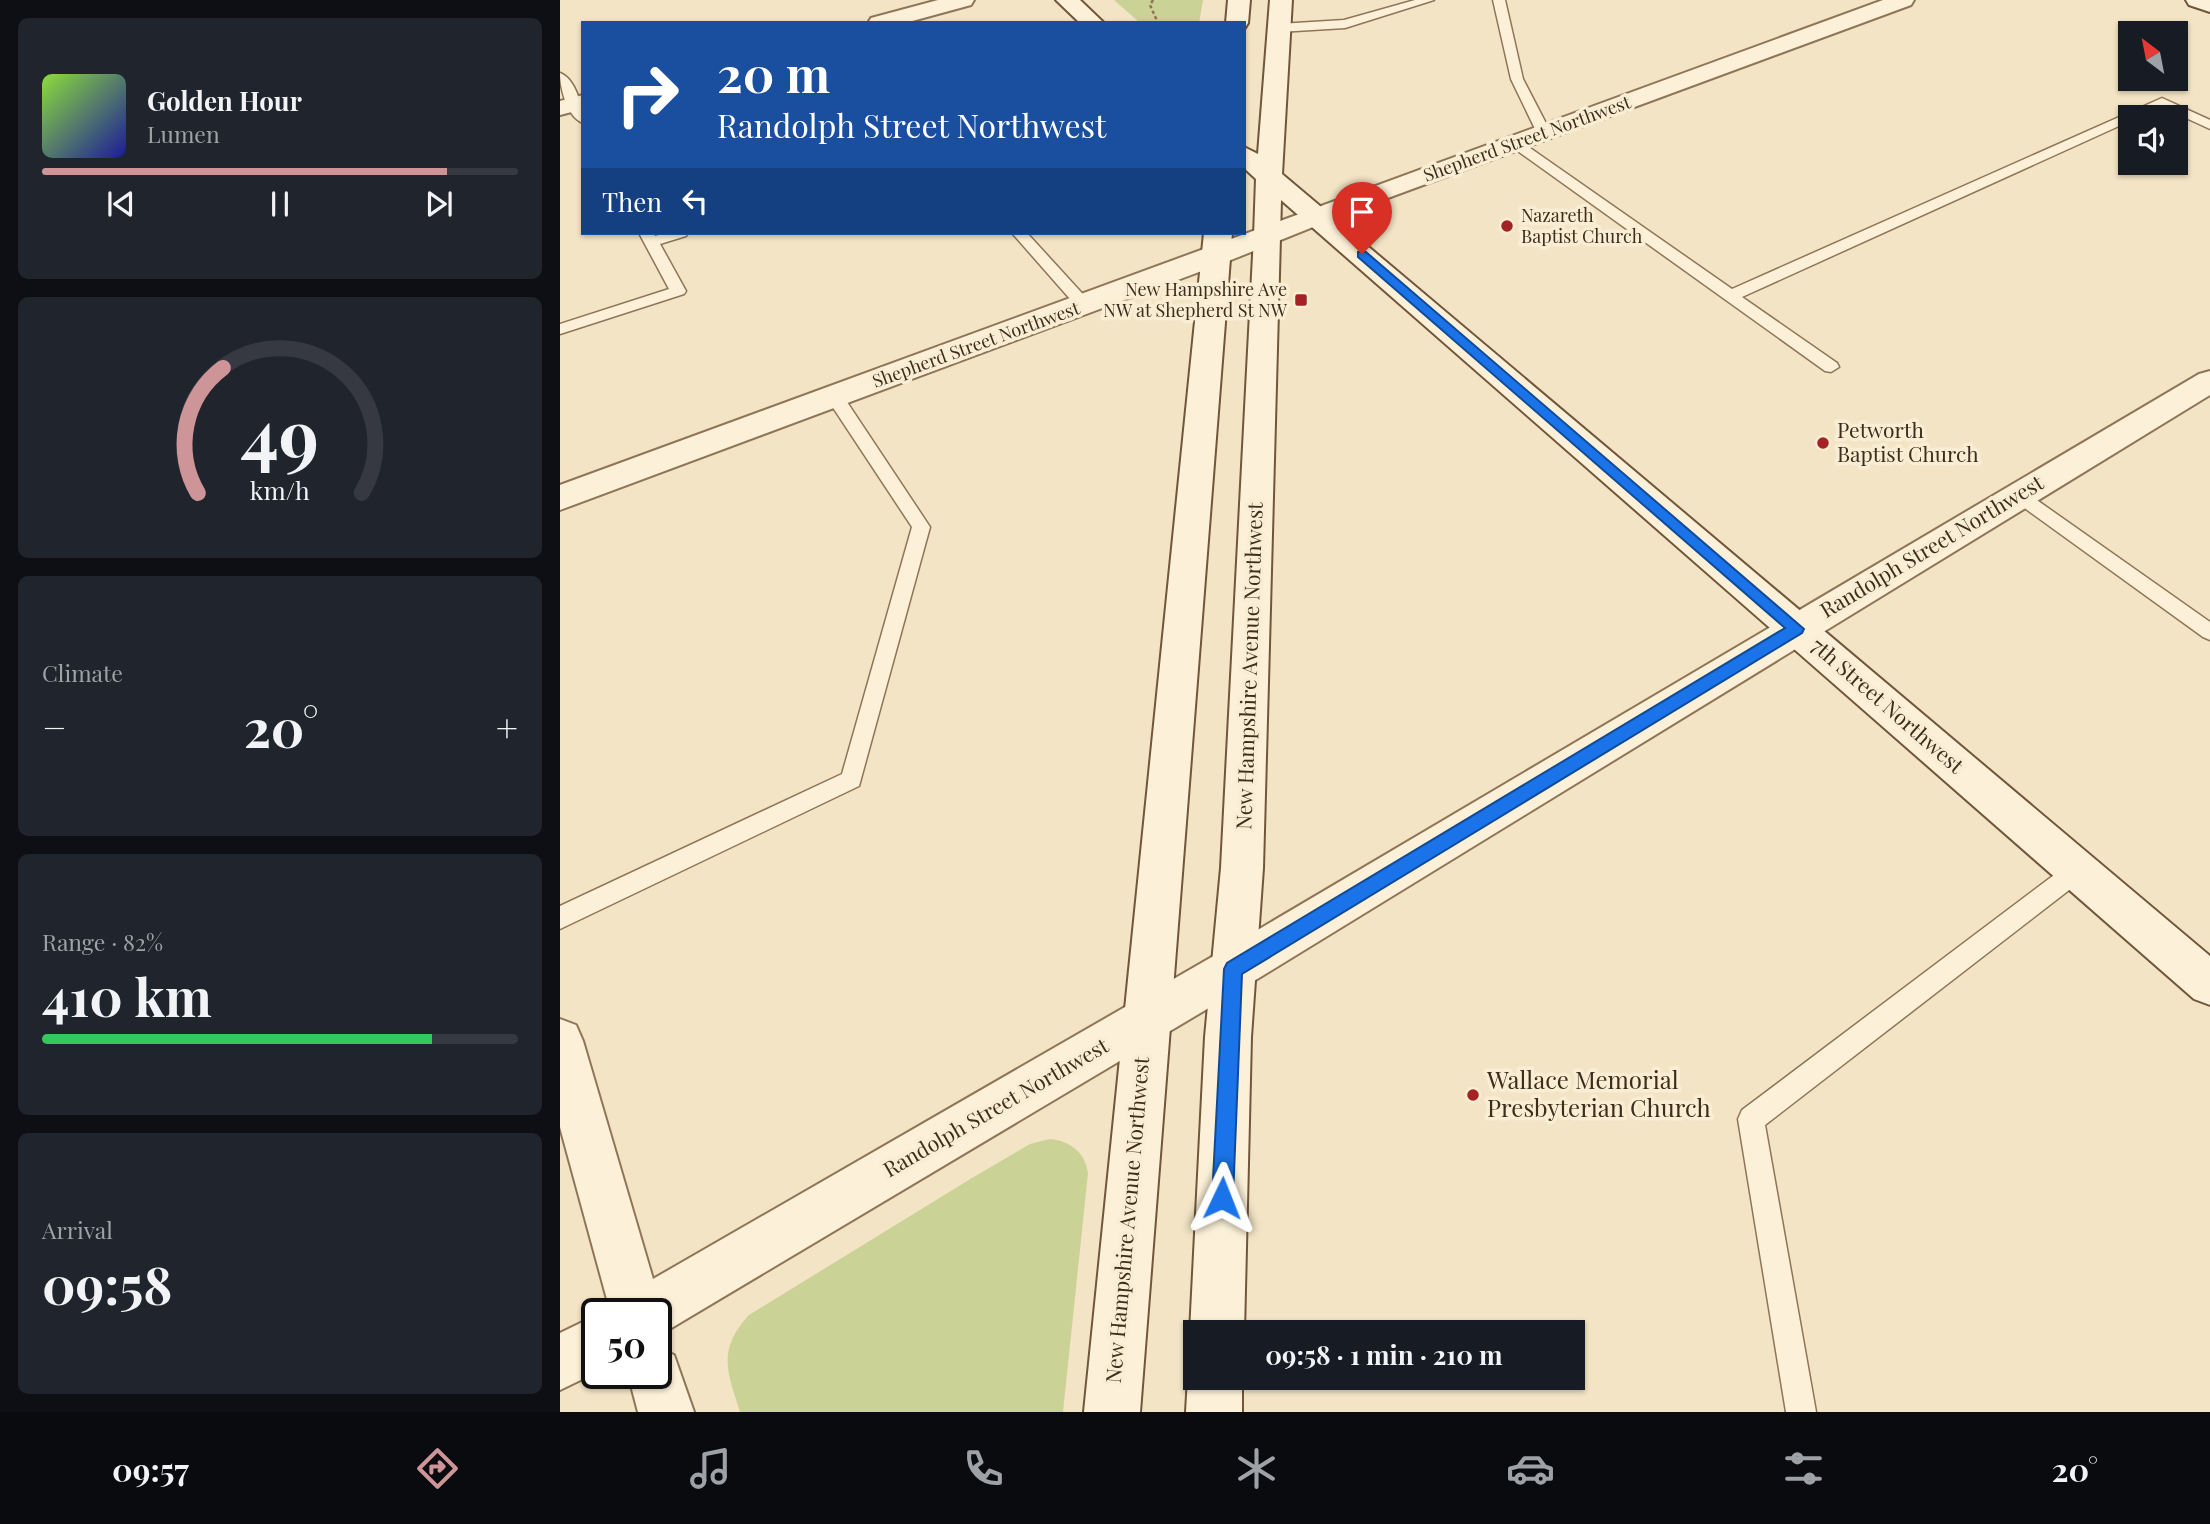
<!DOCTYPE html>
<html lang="en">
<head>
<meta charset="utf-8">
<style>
	:root { --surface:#171b24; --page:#20242c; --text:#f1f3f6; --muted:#9ea1a6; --line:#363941; --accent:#ce9598 }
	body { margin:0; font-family:"Playfair Display",serif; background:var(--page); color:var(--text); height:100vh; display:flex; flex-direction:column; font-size:26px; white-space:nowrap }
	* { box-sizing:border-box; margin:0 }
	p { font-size:23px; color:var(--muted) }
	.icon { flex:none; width:38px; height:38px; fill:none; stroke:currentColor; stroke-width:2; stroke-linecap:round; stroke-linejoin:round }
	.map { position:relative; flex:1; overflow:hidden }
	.panel { display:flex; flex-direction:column; gap:18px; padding:18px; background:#0d0f14; width:560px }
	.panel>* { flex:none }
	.banner { position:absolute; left:21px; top:21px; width:665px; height:214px; border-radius:0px; box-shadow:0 2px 5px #0004; background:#1a4fa0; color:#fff; overflow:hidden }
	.needle { width:46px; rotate:328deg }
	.fabs { position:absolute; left:1558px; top:21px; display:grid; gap:14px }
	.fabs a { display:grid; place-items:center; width:70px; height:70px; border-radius:0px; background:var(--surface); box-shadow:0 2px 5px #0004; font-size:35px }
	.speed { position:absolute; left:21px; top:1298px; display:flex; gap:14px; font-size:35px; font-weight:700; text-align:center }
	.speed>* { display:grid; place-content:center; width:91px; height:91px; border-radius:50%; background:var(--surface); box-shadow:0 2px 5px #0004; line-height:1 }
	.speed .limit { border:4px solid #111; border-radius:10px; background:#fff; color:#111 }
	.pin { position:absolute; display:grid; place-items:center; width:60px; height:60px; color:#fff; margin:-72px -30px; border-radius:50% 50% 50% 0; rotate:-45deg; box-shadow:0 0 7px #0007 }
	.pin .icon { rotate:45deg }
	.me { position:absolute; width:77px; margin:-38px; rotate:2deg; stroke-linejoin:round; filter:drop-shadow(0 0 5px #0008) }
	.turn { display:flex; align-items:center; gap:24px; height:147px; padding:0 21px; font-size:32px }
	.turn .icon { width:91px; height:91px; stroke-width:2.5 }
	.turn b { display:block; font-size:49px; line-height:60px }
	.then { display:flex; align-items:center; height:66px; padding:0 21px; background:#0003; gap:14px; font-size:26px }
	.big { font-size:52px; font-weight:700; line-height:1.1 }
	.panel .card { flex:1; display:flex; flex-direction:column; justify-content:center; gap:10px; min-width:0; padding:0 24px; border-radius:10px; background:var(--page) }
	.panel .dial { align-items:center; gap:0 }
	.dial svg { height:182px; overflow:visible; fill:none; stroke:var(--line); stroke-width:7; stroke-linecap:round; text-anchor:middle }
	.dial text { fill:var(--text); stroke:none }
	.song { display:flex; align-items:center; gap:21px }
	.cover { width:84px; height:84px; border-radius:10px; background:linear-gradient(135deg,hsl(90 70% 55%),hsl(240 70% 35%)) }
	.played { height:7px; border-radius:4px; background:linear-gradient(90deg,var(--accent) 85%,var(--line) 85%) }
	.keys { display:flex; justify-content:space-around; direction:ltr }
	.heat { display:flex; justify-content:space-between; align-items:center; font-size:38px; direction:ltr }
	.charge { height:10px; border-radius:5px; background:linear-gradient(90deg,#34c759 82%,var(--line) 0) }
	.trip { position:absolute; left:623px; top:1320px; width:402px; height:70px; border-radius:0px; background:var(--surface); box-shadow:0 2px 5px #0004; font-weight:700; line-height:70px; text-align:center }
	.menu { display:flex; height:112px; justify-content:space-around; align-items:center; background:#090b0e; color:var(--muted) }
	.menu .icon { width:49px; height:49px }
	.menu .selected { color:var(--accent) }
	.menu b { font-size:32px; color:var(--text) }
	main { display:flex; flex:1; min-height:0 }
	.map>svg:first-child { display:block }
</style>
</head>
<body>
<main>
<section class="panel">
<div class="card">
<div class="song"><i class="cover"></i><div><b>Golden Hour</b><p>Lumen</p></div></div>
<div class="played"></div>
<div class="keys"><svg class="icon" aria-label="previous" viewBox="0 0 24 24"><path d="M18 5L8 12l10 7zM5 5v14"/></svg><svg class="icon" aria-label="pause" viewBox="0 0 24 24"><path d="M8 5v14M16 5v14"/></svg><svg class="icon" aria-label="next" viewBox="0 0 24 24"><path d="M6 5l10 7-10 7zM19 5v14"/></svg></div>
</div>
<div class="card dial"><svg viewBox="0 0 100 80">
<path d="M14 69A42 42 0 1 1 86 69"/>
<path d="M14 69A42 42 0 0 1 25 14" stroke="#ce9598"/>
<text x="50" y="56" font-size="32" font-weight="700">49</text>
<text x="50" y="72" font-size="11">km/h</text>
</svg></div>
<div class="card"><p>Climate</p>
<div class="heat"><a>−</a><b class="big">20°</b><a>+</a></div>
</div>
<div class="card"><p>Range · 82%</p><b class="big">410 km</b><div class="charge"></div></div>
<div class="card"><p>Arrival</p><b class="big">09:58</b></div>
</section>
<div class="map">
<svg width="1650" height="1412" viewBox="0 0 1650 1412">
	<rect width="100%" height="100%" fill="#f2e4c4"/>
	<!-- green -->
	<path fill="#cbd296" d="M554,0H643L639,23H580Z
		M490,1139C510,1141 525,1152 528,1173L503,1412H180C167,1371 157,1350 189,1315L412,1178L470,1144Z"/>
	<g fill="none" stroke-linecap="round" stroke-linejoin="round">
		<!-- lane casing -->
		<g stroke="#8f7558" stroke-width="3">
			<path id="lane" d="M855,0H874L785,28L719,32L713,28L719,24L784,20Z
				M933,0H945L963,79L991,133L989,136H979L977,133L951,79Z
				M0,73C16,79 23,108 23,123C7,117 0,88 0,73Z
				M1602,98L1650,120V129L1602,107L1579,117H1570V121L1182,297L1277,363L1279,367L1271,372L1265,371L948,144L955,140L960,141L1172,289Z
				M79,233H93L95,236L106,233H128L126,236L100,244L126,291L124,294L0,334V324L109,289Z
				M452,233H467L530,302L532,305L530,308H518Z
				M275,391L281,393L370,527L299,786L0,929V906L282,774L352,527L266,397Z
				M1458,489L1464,491L1650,622V640L1643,637L1452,499L1449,495L1452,491Z
				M1518,860L1526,863L1530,870L1526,877L1205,1125L1256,1412H1226L1178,1119L1182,1110L1510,863Z"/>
		</g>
		<!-- street casing -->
		<g stroke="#8f7558" stroke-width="4">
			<path id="street" d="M378,0H414L411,5L345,23H308L311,18Z
				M1323,0H1354L1351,5L798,209L666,262L0,510V485Z
				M23,95V109L0,115V101Z
				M1650,371V395L689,984L103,1333L96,1335V1314H51L0,1127V1019L16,1025L23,1041L93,1279L657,954L1639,374Z
				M37,1315V1372L0,1390V1333Z
				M96,1347L114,1355L134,1412H78L68,1374H96Z"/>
		</g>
		<!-- secondary casing -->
		<g stroke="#71563b" stroke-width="4">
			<path id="secondary" d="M496,0H520L544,23H520Z
				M668,0H690L688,23L685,28L684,23H666Z
				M710,0H732L722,174L1650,956V1005L1634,999L721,200L703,868L691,1037L684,1332H635V1344L630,1332L645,1037L661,868L694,236L696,179L684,168V147L698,154Z
				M1626,0H1650V12L1629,5Z
				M644,233H672L580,1412H524Z
				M635,1359V1377H682V1412H626L628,1377Z"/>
		</g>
		<!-- path -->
		<path stroke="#8f7558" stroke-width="2.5" stroke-dasharray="3.5 2.5" stroke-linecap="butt" d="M593,0L590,5L598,23"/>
		<!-- lane -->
		<use href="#lane" fill="#fcf1d8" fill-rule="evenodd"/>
		<!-- street -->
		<use href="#street" fill="#fcf1d8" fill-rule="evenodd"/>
		<!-- secondary -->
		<use href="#secondary" fill="#fcf1d8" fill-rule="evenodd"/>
	</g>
	<!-- route -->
	<path fill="#1a73e8" stroke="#114b97" stroke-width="2" d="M798,252H806L1244,629L1242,633L682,974L673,1198L670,1205L662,1208L655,1205L652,1198L664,969L667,963L1225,628L798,257Z"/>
	<!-- markers -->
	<g fill="#a42224" stroke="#f9eed4" stroke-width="2.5">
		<circle cx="947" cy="226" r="7"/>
		<rect x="734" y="293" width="14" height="14" rx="3.5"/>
		<circle cx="1263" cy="443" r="7"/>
		<circle cx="913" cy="1095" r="7"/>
	</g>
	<g text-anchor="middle" stroke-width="7" stroke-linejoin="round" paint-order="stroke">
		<!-- far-street labels -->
		<g font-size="18" fill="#3d2d1d" stroke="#f9eed4">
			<text transform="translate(967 139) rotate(-20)" y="6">Shepherd Street Northwest</text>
			<text transform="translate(416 345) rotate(-20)" y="6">Shepherd Street Northwest</text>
		</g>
		<!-- far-poi labels -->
		<g font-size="18" fill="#3d2d1d" stroke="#f9eed4" text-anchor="start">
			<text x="961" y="222">Nazareth<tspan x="961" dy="21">Baptist Church</tspan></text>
			<text x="727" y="296" text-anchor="end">New Hampshire Ave<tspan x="727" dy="21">NW at Shepherd St NW</tspan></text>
		</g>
		<!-- poi labels -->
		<g font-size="21" fill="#3d2d1d" stroke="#f9eed4" text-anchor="start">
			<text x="1277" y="438">Petworth<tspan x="1277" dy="24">Baptist Church</tspan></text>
		</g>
		<!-- street labels -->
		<g font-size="21" fill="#3d2d1d" stroke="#f9eed4">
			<text transform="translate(1372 547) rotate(-31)" y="7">Randolph Street Northwest</text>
			<text transform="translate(690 666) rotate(-88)" y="7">New Hampshire Avenue Northwest</text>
			<text transform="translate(1327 706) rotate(41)" y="7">7th Street Northwest</text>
			<text transform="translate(436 1108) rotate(-30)" y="7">Randolph Street Northwest</text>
			<text transform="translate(568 1220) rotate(-85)" y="7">New Hampshire Avenue Northwest</text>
		</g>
		<!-- near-poi labels -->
		<g font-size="24" fill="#3d2d1d" stroke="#f9eed4" text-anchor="start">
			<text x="927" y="1089">Wallace Memorial<tspan x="927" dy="28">Presbyterian Church</tspan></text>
		</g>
	</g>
</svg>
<div class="fabs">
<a><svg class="needle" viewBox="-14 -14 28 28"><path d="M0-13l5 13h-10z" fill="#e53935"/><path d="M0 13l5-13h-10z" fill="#9ea1a6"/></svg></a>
<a><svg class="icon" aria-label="sound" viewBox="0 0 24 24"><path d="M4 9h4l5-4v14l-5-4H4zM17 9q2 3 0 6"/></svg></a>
</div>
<div class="speed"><div class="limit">50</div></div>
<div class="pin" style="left:802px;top:254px;background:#d93025"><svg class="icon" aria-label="arrive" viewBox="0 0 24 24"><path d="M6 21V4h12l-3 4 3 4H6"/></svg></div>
<svg class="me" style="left:662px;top:1198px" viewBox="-20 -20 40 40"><path d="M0-17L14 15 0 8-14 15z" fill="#1a73e8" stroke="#fff" stroke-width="4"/></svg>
<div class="trip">09:58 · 1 min · 210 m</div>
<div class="banner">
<div class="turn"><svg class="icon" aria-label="right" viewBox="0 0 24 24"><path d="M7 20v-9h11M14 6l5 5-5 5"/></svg><div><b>20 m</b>Randolph Street Northwest</div></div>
<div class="then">Then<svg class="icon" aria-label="left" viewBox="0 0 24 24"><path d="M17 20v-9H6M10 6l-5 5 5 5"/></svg></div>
</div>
</div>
</main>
<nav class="menu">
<b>09:57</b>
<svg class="icon selected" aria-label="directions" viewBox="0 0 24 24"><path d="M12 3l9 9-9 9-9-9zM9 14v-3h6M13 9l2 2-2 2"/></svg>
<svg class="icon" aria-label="music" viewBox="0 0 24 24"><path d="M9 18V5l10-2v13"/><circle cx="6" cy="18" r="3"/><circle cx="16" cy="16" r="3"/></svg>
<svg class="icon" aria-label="phone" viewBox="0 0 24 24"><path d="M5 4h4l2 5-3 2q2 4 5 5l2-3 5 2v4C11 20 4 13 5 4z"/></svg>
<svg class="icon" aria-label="climate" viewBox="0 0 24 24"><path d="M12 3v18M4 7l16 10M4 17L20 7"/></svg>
<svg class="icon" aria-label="car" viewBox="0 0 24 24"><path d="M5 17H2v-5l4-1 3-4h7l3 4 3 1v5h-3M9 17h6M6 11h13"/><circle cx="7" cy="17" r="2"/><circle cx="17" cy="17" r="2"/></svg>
<svg class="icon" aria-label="filters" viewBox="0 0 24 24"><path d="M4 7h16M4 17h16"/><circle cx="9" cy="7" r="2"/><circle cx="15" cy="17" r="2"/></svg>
<b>20°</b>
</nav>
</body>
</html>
